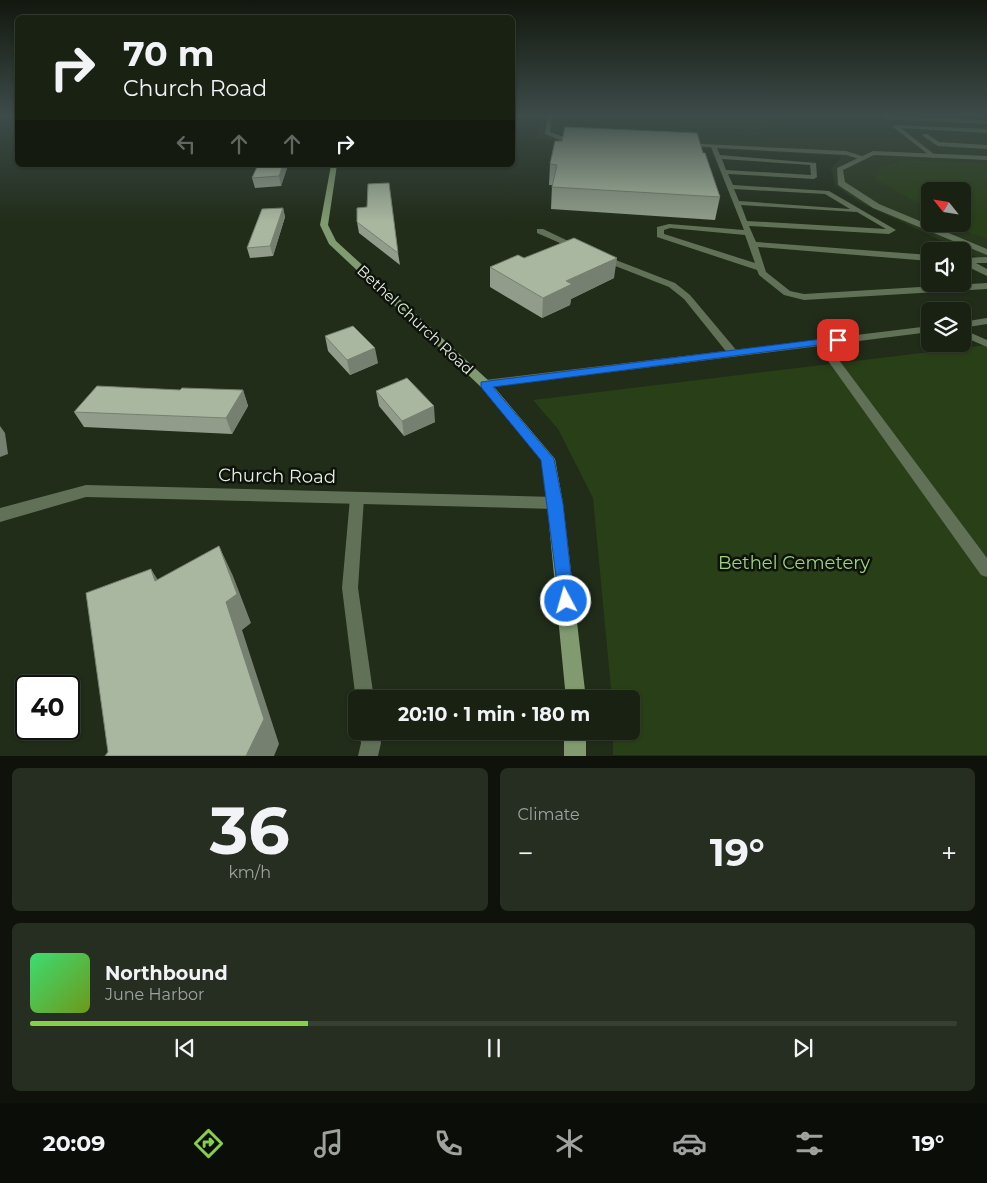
<!DOCTYPE html>
<html lang="en">
<head>
<meta charset="utf-8">
<style>
	:root { --surface:#192113; --page:#262e21; --text:#f1f3f6; --muted:#9fa3a0; --line:#373e33; --accent:#86cf4b }
	body { margin:0; font-family:Montserrat,sans-serif; background:var(--page); color:var(--text); height:100vh; display:flex; flex-direction:column; font-size:19px; white-space:nowrap }
	* { box-sizing:border-box; margin:0 }
	p { font-size:16px; color:var(--muted) }
	.icon { flex:none; width:28px; height:28px; fill:none; stroke:currentColor; stroke-width:2; stroke-linecap:round; stroke-linejoin:round }
	.map { position:relative; height:756px; overflow:hidden }
	.side { display:flex; flex-direction:column; gap:12px; padding:12px; background:#0e120a; flex:1 }
	.side>* { flex:none }
	.hud { position:absolute; left:15px; top:15px; width:500px; height:152px; border-radius:8px; box-shadow:0 1px 4px #0004,0 0 0 1px var(--line); background:#192113; color:var(--text); overflow:hidden }
	.needle { width:32px; rotate:300deg }
	.tools { position:absolute; left:921px; top:182px; display:grid; gap:10px }
	.tools a { display:grid; place-items:center; width:50px; height:50px; border-radius:8px; background:var(--surface); box-shadow:0 1px 4px #0004,0 0 0 1px var(--line); font-size:25px }
	.speed { position:absolute; left:15px; top:675px; display:flex; gap:10px; font-size:25px; font-weight:700; text-align:center }
	.speed>* { display:grid; place-content:center; width:65px; height:65px; border-radius:50%; background:var(--surface); box-shadow:0 1px 4px #0004,0 0 0 1px var(--line); line-height:1 }
	.speed .limit { border:2px solid #111; border-radius:8px; background:#fff; color:#111 }
	.pin { position:absolute; display:grid; place-items:center; width:42px; height:42px; color:#fff; margin:-21px; border-radius:10px; box-shadow:0 2px 8px #0006 }
	.me { position:absolute; width:55px; margin:-28px; rotate:354deg; stroke-linejoin:round; filter:drop-shadow(0 0 4px #0008) }
	.turn { display:flex; align-items:center; gap:18px; height:105px; padding:0 25px; font-size:22px }
	.turn .icon { width:65px; height:65px; stroke-width:2.5 }
	.turn b { display:block; font-size:35px; line-height:42px }
	.lanes { display:flex; align-items:center; height:48px; padding:0 25px; background:#0003; justify-content:center; gap:25px; direction:ltr }
	.lanes .off { opacity:.35 }
	.big { font-size:38px; font-weight:700; line-height:1.1 }
	.side .card { flex:1; display:flex; flex-direction:column; justify-content:center; gap:8px; min-width:0; padding:0 18px; border-radius:8px; background:var(--page) }
	.side .dial { align-items:center; gap:0 }
	.dial b { font-size:65px; line-height:1 }
	.song { display:flex; align-items:center; gap:15px }
	.cover { width:60px; height:60px; border-radius:8px; background:linear-gradient(135deg,hsl(140 70% 55%),hsl(80 70% 35%)) }
	.played { height:5px; border-radius:2px; background:linear-gradient(90deg,var(--accent) 30%,var(--line) 30%) }
	.keys { display:flex; justify-content:space-around; direction:ltr }
	.heat { display:flex; justify-content:space-between; align-items:center; font-size:28px; direction:ltr }
	.side .tiles { flex:1; display:grid; gap:12px; grid-template-columns:1fr 1fr }
	.card:last-child { grid-column:span 2 }
	.trip { position:absolute; left:348px; top:690px; width:292px; height:50px; border-radius:8px; background:var(--surface); box-shadow:0 1px 4px #0004,0 0 0 1px var(--line); font-weight:700; line-height:50px; text-align:center }
	.tabs { display:flex; height:80px; justify-content:space-around; align-items:center; background:#0a0d08; color:var(--muted) }
	.tabs .icon { width:35px; height:35px }
	.tabs .on { color:var(--accent) }
	.tabs b { font-size:22px; color:var(--text) }
	.map>svg:first-child { display:block }
</style>
</head>
<body>
<div class="map">
<svg width="987" height="756" viewBox="0 0 987 756">
	<rect width="100%" height="100%" fill="#212c19"/>
	<!-- built -->
	<path fill="#28371e" fill-rule="evenodd" d="M542,116H987V262L861,203L835,186L831,168L843,156L536,139ZM930,191H962V224H930Z"/>
	<!-- green -->
	<path fill="#293f18" d="M571,116H766L771,123L761,130L570,121Z
		M903,160L987,164V238L972,234L955,224H962V191H930V210L875,179L879,168Z
		M987,345V755H613V731H631V699H612L593,498L558,429L533,400Z"/>
	<g fill="none" stroke-linecap="round" stroke-linejoin="round">
		<!-- lane -->
		<path fill="#617157" fill-rule="evenodd" d="M547,116H552L550,132L561,136L579,138V140H560L545,134Z
			M884,116L987,120V124L882,119Z
			M893,125L987,129V133L901,128L935,155V157L933,158L893,127Z
			M923,134H927L939,142L987,145V149L938,146L923,136Z
			M683,143L846,151L865,157V159L863,160L846,155L717,148L720,155L816,163L817,177L814,179L728,174L733,185L829,191L896,230L889,234L749,226L756,242L930,255V261L758,247L766,272L790,291L804,294L987,283V289L804,300L784,295L759,275L757,270L657,237V227L669,224L744,230L711,147L685,146ZM722,159L810,165L811,175L726,170ZM734,189L825,194L850,209L739,201ZM741,205L857,212L886,229L747,221ZM670,228L745,235L755,263L664,234V230Z
			M537,229H543L583,248L576,250L537,233Z
			M603,255L675,283L690,295L737,351L738,353L737,355H729L684,299L669,287L600,260V256Z
			M987,257V263H976L987,269V276L962,264V258Z
			M962,329L987,340V347L962,336Z
			M820,339L824,340L987,558V577L981,575L816,344L815,342Z
			M357,492L362,494L364,498L358,588L374,699H356V701L342,588L350,498L352,494Z
			M359,731H379L381,743L378,756H358L361,743Z"/>
		<!-- street -->
		<path fill="#617157" fill-rule="evenodd" d="M873,151L987,156V160L874,155L843,170L845,182L879,204L987,249V255L873,208L838,185L837,168Z
			M987,318V324L962,328V322Z
			M930,326V332L485,388L479,384L485,380Z
			M86,485L555,497L561,499L563,503L561,507L555,509L86,497L0,522V508Z"/>
		<!-- secondary -->
		<path fill="#819a70" fill-rule="evenodd" d="M331,165H337L328,225L336,241L489,381L555,459L563,503L586,699H566L547,503L541,460L481,387L329,244L320,225Z
			M564,731H586V756H564Z"/>
	</g>
	<!-- wall -->
	<path fill="#919d8a" d="M703,153L720,197L715,220L551,209L552,185H549L550,164Z
		M255,165H288L281,186L255,188L252,178L256,169Z
		M367,207L398,253L400,265L359,233L357,222Z
		M283,208L285,217L273,256L250,258L247,248Z
		M524,258L614,278L571,299L570,305L542,318L490,287V267Z
		M325,336L378,363L350,375L328,351Z
		M180,390H243L248,406L232,434L84,427L74,412Z
		M376,391L435,422L404,436L379,406Z"/>
	<!-- shaded-wall -->
	<path fill="#768070" d="M198,165H214L199,168Z
		M283,165H288L281,186L279,176Z
		M283,208L285,217L273,256L270,246Z
		M617,258L614,278L571,299L570,305L542,318L543,298L566,281Z
		M375,348L378,363L350,375L347,360Z
		M243,390L248,406L232,434L226,418Z
		M434,406L435,422L404,436L402,421Z
		M0,426L5,433L8,454L0,457Z
		M219,546L233,576L251,623L242,630L279,744L274,756H246Z
		M151,569L169,598L155,581Z"/>
	<!-- building -->
	<path fill="#a9b7a0" stroke="#768070" d="M565,127L697,133L703,153H705L720,197L552,187L557,165L550,164L555,141H562Z
		M258,165H283L279,176L252,178Z
		M389,183L398,253L357,222V208L367,207L368,184Z
		M283,208L270,246L247,248L262,209Z
		M574,238L617,258L566,281L572,284L543,298L490,267L518,255L524,258Z
		M353,326L375,348L347,360L325,336Z
		M407,378L434,406L402,421L376,391Z
		M97,386L180,390L182,388L243,390L226,418L74,412Z
		M219,546L237,594L226,602L264,719L246,756H105L108,752L86,593L151,569L155,581Z"/>
	<!-- sky -->
	<linearGradient id="sky" x2="0" y2="1"><stop stop-color="#12180e"/><stop offset="0.52" stop-color="#3d4b49"/><stop offset="1" stop-color="#3d4b49" stop-opacity="0"/></linearGradient>
	<rect width="987" height="222" fill="url(#sky)"/>
	<!-- route -->
	<path fill="#1a73e8" stroke="#114b97" d="M838,337L842,338V342L493,387L554,459L563,504L574,601L571,607L566,609L560,607L541,460L481,387V382Z"/>
	<g text-anchor="middle" stroke-width="5" stroke-linejoin="round" paint-order="stroke">
		<!-- street labels -->
		<g font-size="15" fill="#e7eee2" stroke="#0d130a">
			<text transform="translate(415 320) rotate(43)" y="5">Bethel Church Road</text>
		</g>
		<!-- near-street labels -->
		<g font-size="18" fill="#e7eee2" stroke="#0d130a">
			<text transform="translate(277 476) rotate(1)" y="6">Church Road</text>
		</g>
		<!-- near-park labels -->
		<g font-size="18" fill="#9ed27b" stroke="#0d130a">
			<text x="794" y="569">Bethel Cemetery</text>
		</g>
	</g>
</svg>
<div class="tools">
<a><svg class="needle" viewBox="-14 -14 28 28"><path d="M0-13l5 13h-10z" fill="#e53935"/><path d="M0 13l5-13h-10z" fill="#9fa3a0"/></svg></a>
<a><svg class="icon" aria-label="sound" viewBox="0 0 24 24"><path d="M4 9h4l5-4v14l-5-4H4zM17 9q2 3 0 6"/></svg></a>
<a><svg class="icon" aria-label="layers" viewBox="0 0 24 24"><path d="M12 4l9 5-9 5-9-5zM3 14l9 5 9-5"/></svg></a>
</div>
<div class="speed"><div class="limit">40</div></div>
<div class="pin" style="left:838px;top:340px;background:#d93025"><svg class="icon" aria-label="arrive" viewBox="0 0 24 24"><path d="M6 21V4h12l-3 4 3 4H6"/></svg></div>
<svg class="me" style="left:566px;top:601px" viewBox="-20 -20 40 40"><circle r="17" fill="#1a73e8" stroke="#fff" stroke-width="3"/><path d="M0-11L8 9 0 5-8 9z" fill="#fff"/></svg>
<div class="trip">20:10 · 1 min · 180 m</div>
<div class="hud">
<div class="turn"><svg class="icon" aria-label="right" viewBox="0 0 24 24"><path d="M7 20v-9h11M14 6l5 5-5 5"/></svg><div><b>70 m</b>Church Road</div></div>
<div class="lanes"><svg class="icon off" aria-label="left" viewBox="0 0 24 24"><path d="M17 20v-9H6M10 6l-5 5 5 5"/></svg><svg class="icon off" aria-label="ahead" viewBox="0 0 24 24"><path d="M12 20V5M6 11l6-6 6 6"/></svg><svg class="icon off" aria-label="ahead" viewBox="0 0 24 24"><path d="M12 20V5M6 11l6-6 6 6"/></svg><svg class="icon" aria-label="right" viewBox="0 0 24 24"><path d="M7 20v-9h11M14 6l5 5-5 5"/></svg></div>
</div>
</div>
<section class="side">
<div class="tiles">
<div class="card dial"><b>36</b><p>km/h</p></div>
<div class="card"><p>Climate</p>
<div class="heat"><a>−</a><b class="big">19°</b><a>+</a></div>
</div>
<div class="card">
<div class="song"><i class="cover"></i><div><b>Northbound</b><p>June Harbor</p></div></div>
<div class="played"></div>
<div class="keys"><svg class="icon" aria-label="previous" viewBox="0 0 24 24"><path d="M18 5L8 12l10 7zM5 5v14"/></svg><svg class="icon" aria-label="pause" viewBox="0 0 24 24"><path d="M8 5v14M16 5v14"/></svg><svg class="icon" aria-label="next" viewBox="0 0 24 24"><path d="M6 5l10 7-10 7zM19 5v14"/></svg></div>
</div>
</div>
</section>
<nav class="tabs">
<b>20:09</b>
<svg class="icon on" aria-label="directions" viewBox="0 0 24 24"><path d="M12 3l9 9-9 9-9-9zM9 14v-3h6M13 9l2 2-2 2"/></svg>
<svg class="icon" aria-label="music" viewBox="0 0 24 24"><path d="M9 18V5l10-2v13"/><circle cx="6" cy="18" r="3"/><circle cx="16" cy="16" r="3"/></svg>
<svg class="icon" aria-label="phone" viewBox="0 0 24 24"><path d="M5 4h4l2 5-3 2q2 4 5 5l2-3 5 2v4C11 20 4 13 5 4z"/></svg>
<svg class="icon" aria-label="climate" viewBox="0 0 24 24"><path d="M12 3v18M4 7l16 10M4 17L20 7"/></svg>
<svg class="icon" aria-label="car" viewBox="0 0 24 24"><path d="M5 17H2v-5l4-1 3-4h7l3 4 3 1v5h-3M9 17h6M6 11h13"/><circle cx="7" cy="17" r="2"/><circle cx="17" cy="17" r="2"/></svg>
<svg class="icon" aria-label="filters" viewBox="0 0 24 24"><path d="M4 7h16M4 17h16"/><circle cx="9" cy="7" r="2"/><circle cx="15" cy="17" r="2"/></svg>
<b>19°</b>
</nav>
</body>
</html>
